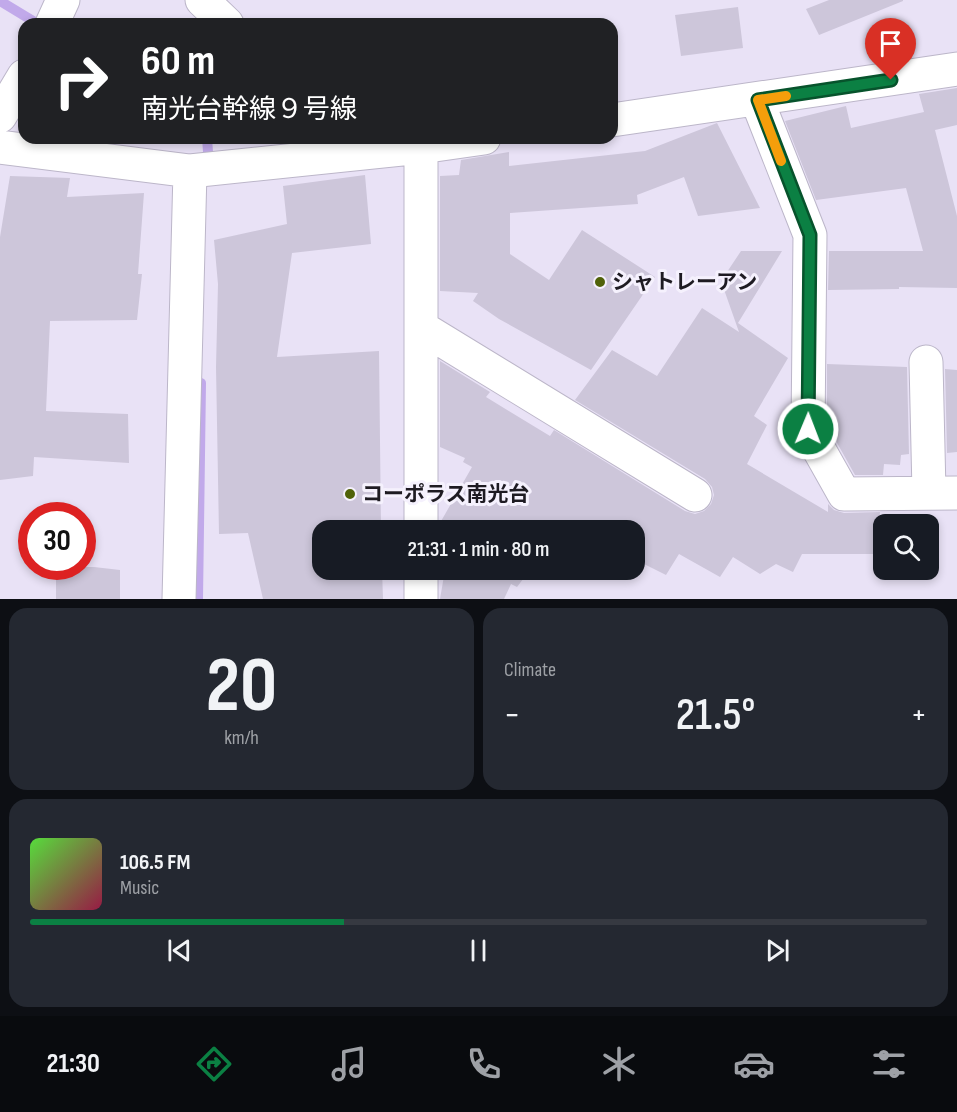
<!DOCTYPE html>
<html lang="en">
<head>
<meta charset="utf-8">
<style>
	:root { --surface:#171b24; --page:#242831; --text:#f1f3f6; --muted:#9ea1a6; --line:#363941; --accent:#0b8043 }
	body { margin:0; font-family:"Sofia Sans Condensed","Noto Sans JP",sans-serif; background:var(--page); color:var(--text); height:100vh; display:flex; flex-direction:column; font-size:22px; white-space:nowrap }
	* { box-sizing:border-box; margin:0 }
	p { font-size:20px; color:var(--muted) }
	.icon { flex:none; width:33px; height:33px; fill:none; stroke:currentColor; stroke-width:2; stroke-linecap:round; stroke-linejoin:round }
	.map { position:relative; height:599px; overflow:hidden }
	.panel { display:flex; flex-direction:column; gap:9px; padding:9px; background:#0d0f14; flex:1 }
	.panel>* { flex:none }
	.hud { position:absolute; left:18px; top:18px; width:600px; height:126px; border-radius:18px; box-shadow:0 3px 9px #0003; background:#202124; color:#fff; overflow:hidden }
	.tools { position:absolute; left:873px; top:514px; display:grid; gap:12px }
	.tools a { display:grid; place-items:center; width:66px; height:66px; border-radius:12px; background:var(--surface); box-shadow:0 3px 9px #0003; font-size:30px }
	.speed { position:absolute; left:18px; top:502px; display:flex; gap:12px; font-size:30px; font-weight:700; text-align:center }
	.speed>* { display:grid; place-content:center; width:78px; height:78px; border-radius:50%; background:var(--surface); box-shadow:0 3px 9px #0003; line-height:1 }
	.speed .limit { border:9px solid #d22; background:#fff; color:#111 }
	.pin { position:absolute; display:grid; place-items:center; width:51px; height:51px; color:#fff; margin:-62px -26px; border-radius:50% 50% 50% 0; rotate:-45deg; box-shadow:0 0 6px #0007 }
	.pin .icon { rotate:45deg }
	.me { position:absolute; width:66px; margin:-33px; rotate:1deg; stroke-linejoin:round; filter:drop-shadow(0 0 4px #0008) }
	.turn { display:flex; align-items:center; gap:21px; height:126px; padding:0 24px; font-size:27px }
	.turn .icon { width:78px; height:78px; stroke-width:2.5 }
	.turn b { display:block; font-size:42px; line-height:51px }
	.big { font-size:45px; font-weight:600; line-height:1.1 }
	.panel .widget { flex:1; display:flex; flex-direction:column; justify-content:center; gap:9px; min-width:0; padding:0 21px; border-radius:18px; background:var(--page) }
	.panel .dial { align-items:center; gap:0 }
	.dial b { font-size:78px; line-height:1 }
	.song { display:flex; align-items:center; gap:18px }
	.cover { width:72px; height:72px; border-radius:9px; background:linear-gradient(135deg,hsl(110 70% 55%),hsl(340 70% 35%)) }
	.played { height:6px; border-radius:3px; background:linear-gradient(90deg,var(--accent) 35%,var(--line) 35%) }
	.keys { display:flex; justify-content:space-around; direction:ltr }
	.heat { display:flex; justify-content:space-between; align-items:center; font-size:33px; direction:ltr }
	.panel .tiles { flex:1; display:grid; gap:9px; grid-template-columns:1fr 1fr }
	.widget:last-child { grid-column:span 2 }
	.trip { position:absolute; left:312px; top:520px; width:333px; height:60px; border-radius:18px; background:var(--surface); box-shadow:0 3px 9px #0003; font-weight:600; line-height:60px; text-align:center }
	.tabs { display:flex; height:96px; justify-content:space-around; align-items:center; background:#090b0e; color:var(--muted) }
	.tabs .icon { width:42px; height:42px }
	.tabs .on { color:var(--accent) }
	.tabs b { font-size:27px; color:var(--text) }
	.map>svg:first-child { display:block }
</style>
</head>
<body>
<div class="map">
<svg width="957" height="599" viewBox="0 0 957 599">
	<rect width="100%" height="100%" fill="#e9e2f6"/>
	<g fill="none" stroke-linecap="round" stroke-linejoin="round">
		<!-- stream -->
		<path stroke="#c1a9ea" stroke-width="10" d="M0,1L38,24
			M207,138L208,152
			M198,599L201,383"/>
	</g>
	<!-- building -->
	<path fill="#cdc6da" d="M829,0H903V1L819,35L806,9Z
		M738,7L743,48L681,56L675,15Z
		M957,88V125L935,130L957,216V288L899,287V289L828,290L829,251H923L906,188L816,200L785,121L846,106L851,128L924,112L919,94Z
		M717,123L760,208L698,216L684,177L637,195L638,204L510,213V254L549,280L582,230L655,277L591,370L499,319L473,301L478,293L440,291V176L459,175L461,160L509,152V166L645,151Z
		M365,175L371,244L292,253L277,357L379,351L381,531H322V570H382L383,599H263L248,533L219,534L216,367L218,284L214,240L287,224L283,186Z
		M10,176L70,178L67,197L144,193L138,274H142L137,320L50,321L46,411L128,414L129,463L34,457L33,476L0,480V237Z
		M741,251H782L738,323L788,358L754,416L767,425L747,464L828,512V504L834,510L844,513L880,512L876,554H802L793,572L776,564L760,574L733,557L720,577L679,554L666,575L634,559V531H440V523L472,467L463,462L465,458L440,447V361L490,392L486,397L550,436L554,430L685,511L695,514L704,511L711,504L714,495L712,487L705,479L575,400L612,350L657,376L702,308L739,332L721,281Z
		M827,364L907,367L909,454L901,455L900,465L884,464L883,475H855L827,425Z
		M945,369L957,370V452L947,453Z
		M56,567H94L120,570V599H56Z
		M445,570H530L517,587L511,584L504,599H440Z"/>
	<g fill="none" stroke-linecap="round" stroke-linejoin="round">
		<!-- minor casing -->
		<g stroke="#bcb6c9" stroke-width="35">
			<path id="minor" d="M202,0L227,24
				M52,24L63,0
				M757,100L810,235L808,430L844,494L957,493
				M0,116L24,76
				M612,120L957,69
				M0,147L190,171L421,147L484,138
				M421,147V531
				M422,328L695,495
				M926,362L929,492
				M179,599L190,171
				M421,599V570"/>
		</g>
		<!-- minor -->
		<use href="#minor" stroke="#fff" stroke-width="33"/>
	</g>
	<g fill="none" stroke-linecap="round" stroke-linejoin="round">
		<!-- route casing -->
		<g stroke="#07532c" stroke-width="15">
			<path id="route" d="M808,429L810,235L758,100L891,80"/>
		</g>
		<!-- route -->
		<use href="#route" stroke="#0b8043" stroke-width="10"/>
		<!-- slow -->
		<path stroke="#f59e0b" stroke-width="10" d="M781,161L758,100L786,96"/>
	</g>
	<!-- markers -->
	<g fill="#506209" stroke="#f5f1fd" stroke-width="2">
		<circle cx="600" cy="282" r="6"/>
		<circle cx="350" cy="494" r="6"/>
	</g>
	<g text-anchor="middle" stroke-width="6" stroke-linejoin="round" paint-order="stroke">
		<!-- poi labels -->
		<g font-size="21" font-weight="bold" fill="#1e1b22" stroke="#f5f1fd" text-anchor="start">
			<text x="612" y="289">シャトレーアン</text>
			<text x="362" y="501">コーポラス南光台</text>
		</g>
	</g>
</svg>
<div class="tools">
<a><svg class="icon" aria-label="search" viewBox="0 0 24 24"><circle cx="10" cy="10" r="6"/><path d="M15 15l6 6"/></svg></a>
</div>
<div class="speed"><div class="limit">30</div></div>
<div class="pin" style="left:891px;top:80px;background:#d93025"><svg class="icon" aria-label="arrive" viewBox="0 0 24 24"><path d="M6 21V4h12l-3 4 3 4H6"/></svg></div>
<svg class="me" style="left:808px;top:429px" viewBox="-20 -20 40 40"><circle r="17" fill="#0b8043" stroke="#fff" stroke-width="3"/><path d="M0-11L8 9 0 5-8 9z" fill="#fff"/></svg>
<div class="trip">21:31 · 1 min · 80 m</div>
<div class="hud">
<div class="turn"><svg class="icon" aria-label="right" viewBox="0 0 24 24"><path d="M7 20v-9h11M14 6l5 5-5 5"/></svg><div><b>60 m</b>南光台幹線９号線</div></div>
</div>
</div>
<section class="panel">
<div class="tiles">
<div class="widget dial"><b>20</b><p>km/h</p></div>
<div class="widget"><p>Climate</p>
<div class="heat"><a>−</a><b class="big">21.5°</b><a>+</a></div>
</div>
<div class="widget">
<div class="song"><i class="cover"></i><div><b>106.5 FM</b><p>Music</p></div></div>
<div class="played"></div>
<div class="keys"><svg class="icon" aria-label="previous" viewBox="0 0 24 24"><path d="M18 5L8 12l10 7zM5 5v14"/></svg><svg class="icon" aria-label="pause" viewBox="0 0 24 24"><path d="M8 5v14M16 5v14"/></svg><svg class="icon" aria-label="next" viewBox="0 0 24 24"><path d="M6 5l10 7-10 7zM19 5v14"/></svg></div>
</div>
</div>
</section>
<nav class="tabs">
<b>21:30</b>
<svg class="icon on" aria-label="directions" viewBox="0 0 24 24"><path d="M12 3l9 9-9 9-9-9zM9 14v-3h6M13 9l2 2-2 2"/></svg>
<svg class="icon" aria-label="music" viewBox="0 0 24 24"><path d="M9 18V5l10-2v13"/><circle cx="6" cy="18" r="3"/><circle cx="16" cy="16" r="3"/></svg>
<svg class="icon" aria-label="phone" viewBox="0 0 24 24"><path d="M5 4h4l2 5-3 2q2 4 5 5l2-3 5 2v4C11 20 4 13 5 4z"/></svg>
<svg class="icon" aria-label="climate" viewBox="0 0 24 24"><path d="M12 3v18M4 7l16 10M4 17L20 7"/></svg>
<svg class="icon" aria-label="car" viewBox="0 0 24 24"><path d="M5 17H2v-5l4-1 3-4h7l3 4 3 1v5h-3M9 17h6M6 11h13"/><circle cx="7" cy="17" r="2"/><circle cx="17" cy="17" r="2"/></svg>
<svg class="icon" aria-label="filters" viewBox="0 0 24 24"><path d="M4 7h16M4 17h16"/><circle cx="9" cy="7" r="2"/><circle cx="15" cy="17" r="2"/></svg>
</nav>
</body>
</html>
